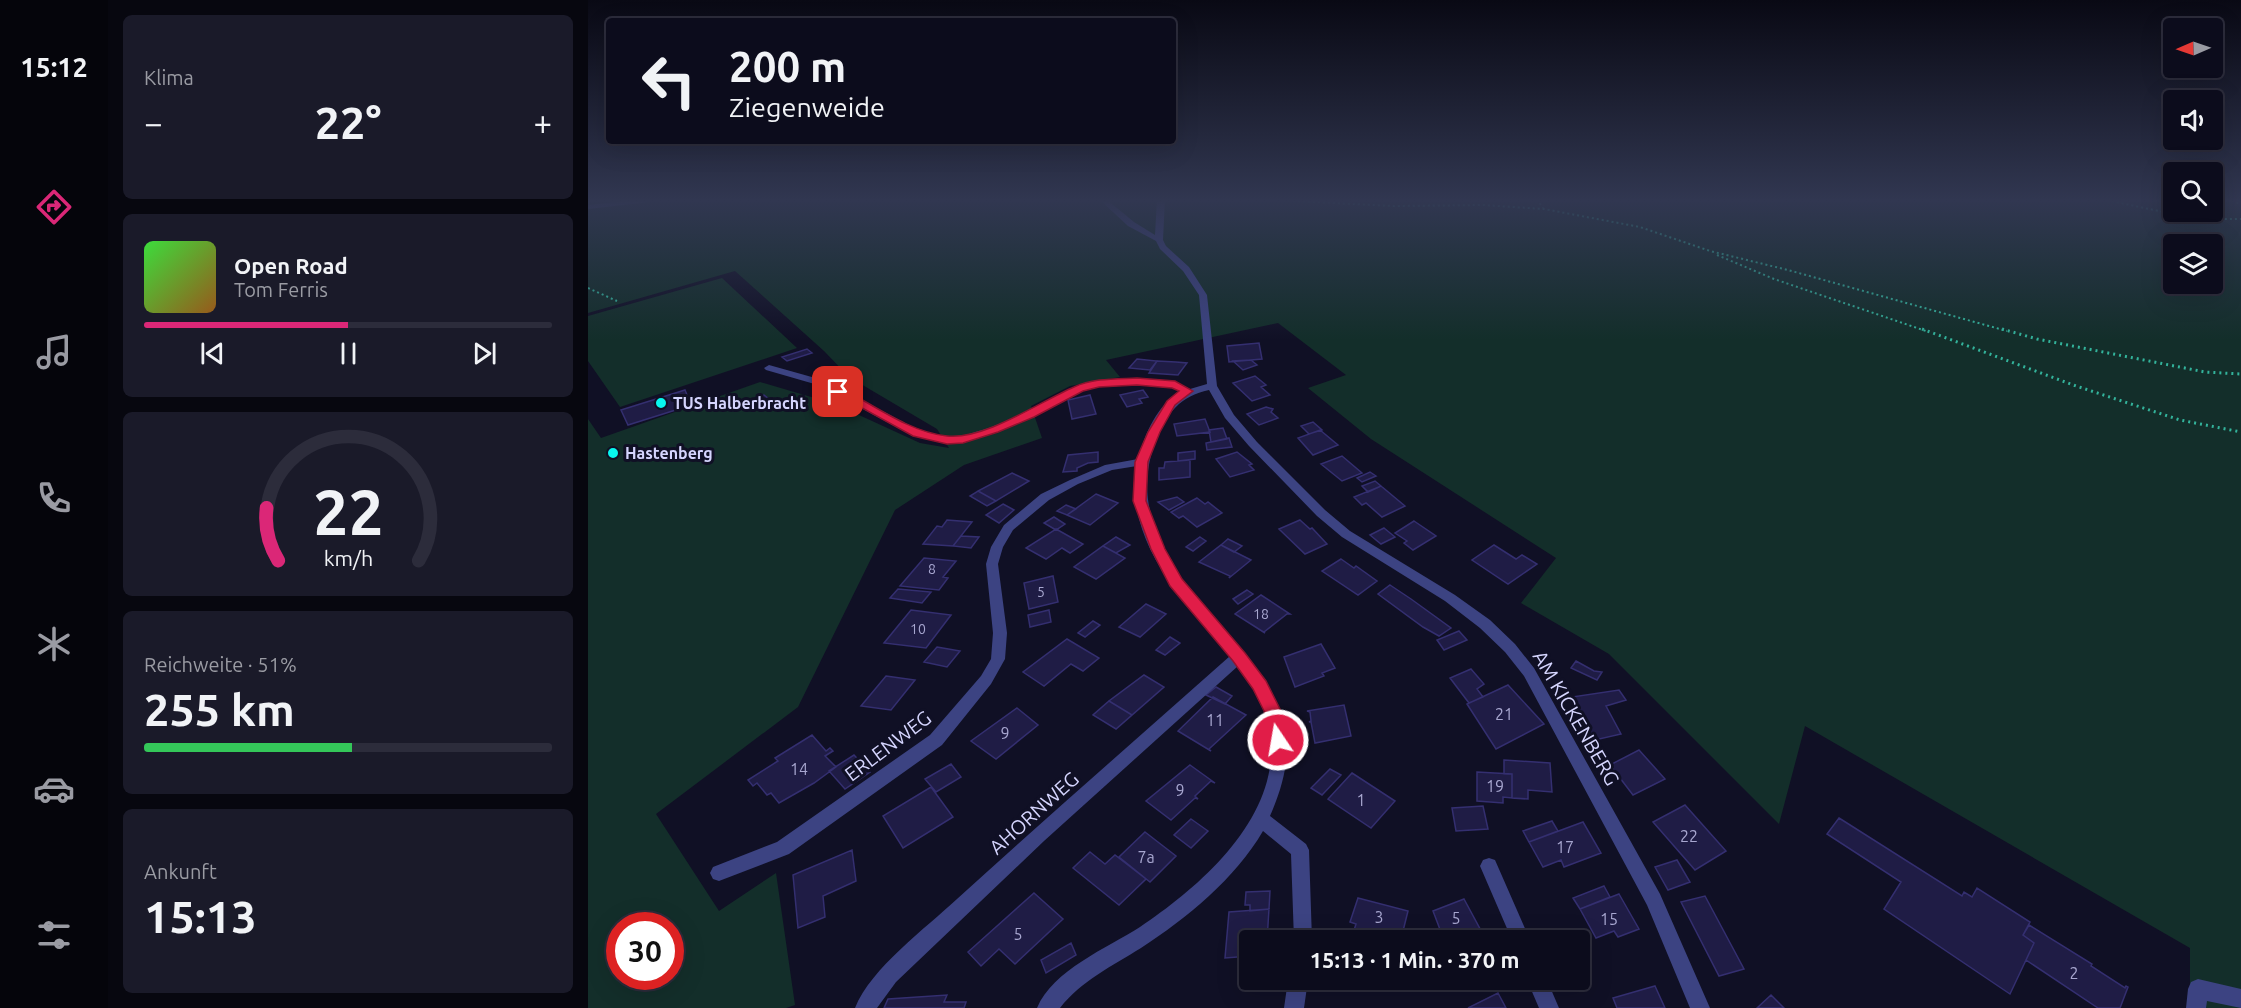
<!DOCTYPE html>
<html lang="de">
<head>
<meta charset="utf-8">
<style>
	:root { --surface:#0c0c1c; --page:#1a1a29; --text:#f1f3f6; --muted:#9a9ba3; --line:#2c2c3b; --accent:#db2777 }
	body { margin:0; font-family:Ubuntu,sans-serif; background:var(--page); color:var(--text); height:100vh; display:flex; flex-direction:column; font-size:22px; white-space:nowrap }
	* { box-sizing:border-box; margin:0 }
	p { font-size:20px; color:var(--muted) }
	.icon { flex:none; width:33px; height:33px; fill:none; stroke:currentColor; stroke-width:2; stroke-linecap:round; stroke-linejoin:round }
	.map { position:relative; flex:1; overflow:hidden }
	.side { display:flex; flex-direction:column; gap:15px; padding:15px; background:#07070f; width:480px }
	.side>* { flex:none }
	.hud { position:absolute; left:18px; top:18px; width:570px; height:126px; border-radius:6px; box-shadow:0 6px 24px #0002,0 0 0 2px var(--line); background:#0c0c1c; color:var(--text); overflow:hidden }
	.needle { width:39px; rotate:268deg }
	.buttons { position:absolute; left:1575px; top:18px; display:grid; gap:12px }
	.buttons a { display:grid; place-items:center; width:60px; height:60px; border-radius:6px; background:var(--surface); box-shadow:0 6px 24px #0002,0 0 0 2px var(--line); font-size:30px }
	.speed { position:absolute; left:18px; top:912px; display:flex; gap:12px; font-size:30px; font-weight:700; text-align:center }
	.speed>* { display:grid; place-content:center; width:78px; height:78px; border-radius:50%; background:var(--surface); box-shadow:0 6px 24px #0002,0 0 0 2px var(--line); line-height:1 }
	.speed .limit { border:9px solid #d22; background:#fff; color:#111 }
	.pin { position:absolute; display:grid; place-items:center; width:51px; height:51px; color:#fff; margin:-26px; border-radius:12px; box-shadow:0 3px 9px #0006 }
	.me { position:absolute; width:66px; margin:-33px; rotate:348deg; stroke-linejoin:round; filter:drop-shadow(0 0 4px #0008) }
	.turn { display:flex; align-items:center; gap:21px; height:126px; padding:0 24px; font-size:27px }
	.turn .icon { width:78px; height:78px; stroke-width:2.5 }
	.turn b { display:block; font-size:42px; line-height:51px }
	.big { font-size:45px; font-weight:600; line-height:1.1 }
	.side .card { flex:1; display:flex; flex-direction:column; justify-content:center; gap:9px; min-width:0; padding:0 21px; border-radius:9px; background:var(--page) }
	.side .dial { align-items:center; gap:0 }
	.dial svg { height:156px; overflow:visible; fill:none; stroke:var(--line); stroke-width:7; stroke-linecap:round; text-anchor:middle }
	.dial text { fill:var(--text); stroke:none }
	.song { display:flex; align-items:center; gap:18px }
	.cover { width:72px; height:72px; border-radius:9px; background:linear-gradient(135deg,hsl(120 70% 55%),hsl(30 70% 35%)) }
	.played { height:6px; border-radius:3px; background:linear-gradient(90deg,var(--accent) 50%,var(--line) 50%) }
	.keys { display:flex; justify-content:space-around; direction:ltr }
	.heat { display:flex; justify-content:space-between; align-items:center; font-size:33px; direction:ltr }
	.charge { height:9px; border-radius:4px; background:linear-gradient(90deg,#34c759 51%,var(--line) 0) }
	.trip { position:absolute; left:651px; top:930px; width:351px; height:60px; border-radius:6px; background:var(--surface); box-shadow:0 6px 24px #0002,0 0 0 2px var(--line); font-weight:600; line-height:60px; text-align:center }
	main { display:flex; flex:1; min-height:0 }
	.tab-bar { display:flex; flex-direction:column; width:108px; justify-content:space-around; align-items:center; background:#05050b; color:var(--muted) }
	.tab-bar .icon { width:42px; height:42px }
	.tab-bar .active { color:var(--accent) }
	.tab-bar b { font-size:27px; color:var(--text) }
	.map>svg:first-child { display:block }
</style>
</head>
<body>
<main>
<nav class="tab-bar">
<b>15:12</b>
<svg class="icon active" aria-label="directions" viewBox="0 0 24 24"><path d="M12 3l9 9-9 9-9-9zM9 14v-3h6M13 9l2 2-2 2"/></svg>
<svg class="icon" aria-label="music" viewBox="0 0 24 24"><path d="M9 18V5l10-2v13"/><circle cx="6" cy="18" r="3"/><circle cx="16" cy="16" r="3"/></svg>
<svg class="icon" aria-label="phone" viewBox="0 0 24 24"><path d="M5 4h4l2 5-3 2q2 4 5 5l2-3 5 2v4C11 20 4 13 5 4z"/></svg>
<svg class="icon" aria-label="climate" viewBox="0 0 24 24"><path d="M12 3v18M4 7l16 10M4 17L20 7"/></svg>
<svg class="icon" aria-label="car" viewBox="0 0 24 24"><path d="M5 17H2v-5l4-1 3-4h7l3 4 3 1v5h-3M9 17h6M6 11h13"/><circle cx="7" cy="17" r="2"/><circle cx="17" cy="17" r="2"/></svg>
<svg class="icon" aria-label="filters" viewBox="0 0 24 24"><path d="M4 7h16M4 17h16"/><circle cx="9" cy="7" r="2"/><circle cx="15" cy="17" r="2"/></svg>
</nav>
<section class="side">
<div class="card"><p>Klima</p>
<div class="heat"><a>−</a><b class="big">22°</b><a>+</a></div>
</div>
<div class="card">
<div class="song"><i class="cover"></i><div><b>Open Road</b><p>Tom Ferris</p></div></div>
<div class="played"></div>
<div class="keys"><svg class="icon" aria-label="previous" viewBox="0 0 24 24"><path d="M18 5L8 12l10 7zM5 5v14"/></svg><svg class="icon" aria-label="pause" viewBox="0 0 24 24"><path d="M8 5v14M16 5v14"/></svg><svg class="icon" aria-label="next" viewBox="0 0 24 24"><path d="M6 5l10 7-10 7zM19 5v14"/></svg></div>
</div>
<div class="card dial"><svg viewBox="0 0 100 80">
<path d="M14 69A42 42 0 1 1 86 69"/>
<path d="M14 69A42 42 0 0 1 8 42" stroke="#db2777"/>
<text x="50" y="56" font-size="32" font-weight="700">22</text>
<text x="50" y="72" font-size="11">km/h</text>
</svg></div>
<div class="card"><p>Reichweite · 51%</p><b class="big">255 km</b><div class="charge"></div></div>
<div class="card"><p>Ankunft</p><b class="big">15:13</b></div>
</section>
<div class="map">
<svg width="1653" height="1008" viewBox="0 0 1653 1008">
	<rect width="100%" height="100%" fill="#101025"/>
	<!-- green -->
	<path fill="#132e2a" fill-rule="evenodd" d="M0,199H1585L1586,212H1624L1625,199H1653V1008H1602V948L1217,726L1191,824L1021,654L933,603L968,558L783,439L720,388L758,375L690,323L518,360L532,377L482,386L443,406L454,438L376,465L307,510L210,707L68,814L131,911L188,873L207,1005L198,1008H0V419L13,438L172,382L247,404L332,443L361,448L349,429L261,377L236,351L147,271L0,313ZM1586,244H1624V284H1586ZM32,926H82V976H32Z
		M134,278L209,348L32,407L0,361V316Z"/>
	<!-- building -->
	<path fill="#1f1c45" stroke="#342f70" stroke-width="1.5" d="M671,343L674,359L641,362L639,346Z
		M219,349L224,353L199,361L194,357Z
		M549,359L569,361L562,370L541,368Z
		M663,360L669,365L655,370L645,361Z
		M569,361L588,362L599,363L590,375L561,373Z
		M667,376L678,385L673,387L682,395L664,401L645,383Z
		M97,390L99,395L88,398L94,408L40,425L33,410Z
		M555,390L560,397L551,399L554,403L539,407L532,395Z
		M176,395L186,403L170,409L159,401Z
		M502,395L508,414L484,419L480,400Z
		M678,407L685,409L683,412L690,418L671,425L659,414Z
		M617,419L622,432L589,436L586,424Z
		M725,422L734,430L721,434L713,426Z
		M635,428L639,439L623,442L621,430Z
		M732,430L750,445L725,455L710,438Z
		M641,438L644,447L619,450L618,443Z
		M607,451V459L590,461V453Z
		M510,452V462L500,463L489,468V471L475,472L480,455Z
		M649,452L664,464L661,465L666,470L642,477L628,459Z
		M754,456L774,473L754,481L733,464Z
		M602,460V477L571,480V468H576L577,462Z
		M782,472L788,476L774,482L769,478Z
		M424,473L441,481L408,501L390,491Z
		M787,481L793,486L780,492L774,486Z
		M793,486L817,506L794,517L778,503L774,505L766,497Z
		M390,491L408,501L399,506L382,496Z
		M508,494L530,503L502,525L479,515Z
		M589,497L596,502L581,510L570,502Z
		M609,498L617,504L620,502L634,513L609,527L595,516L591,518L583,512Z
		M415,504L426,510L411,523L398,515Z
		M478,505L488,509L479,515L469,511Z
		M466,517L477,524L468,530L456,523Z
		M359,520L384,522L365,546L335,544L349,526L354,527Z
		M712,520L722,529L724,528L739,544L717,554L691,529Z
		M826,521L848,536L825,550L816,543L819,541L807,533Z
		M796,528L807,537L793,544L782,535Z
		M468,529L495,544L482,553L474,548L458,559L438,548Z
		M373,536L391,537L383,548L365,546Z
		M528,537L542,545L528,553L515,546Z
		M612,537L618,541L605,551L598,547Z
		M640,539L654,546L646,552L633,545Z
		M633,545L663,560L641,578L642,576L611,562Z
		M906,545L928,559L934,555L949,564L920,584L884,560Z
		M515,546L537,558L508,579L486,567Z
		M336,558L368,561L355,577L360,578L351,590L312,586Z
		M753,559L766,568L768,566L789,581L770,595L734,571Z
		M465,576L470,602L441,609L436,583Z
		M802,585L823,599L863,628L851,636L835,627L790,594Z
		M310,589L343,592L334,603L302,598Z
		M659,590L665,594L650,604L645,599Z
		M673,595L702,614H699L676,632L677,633L647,614Z
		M558,604L578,614L552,637L531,627Z
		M323,610L363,615L338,648L296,643Z
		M461,610L463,622L442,627L440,615Z
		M505,621L512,625L497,637L490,633Z
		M871,631L879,640L856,650L849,640Z
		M582,637L592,643L577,655L568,650Z
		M479,639L511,658L495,671L483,664L456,686L435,672Z
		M733,644L747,668L734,673L736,676L707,687L696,657Z
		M349,647L372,651L359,667L336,662Z
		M988,661L1006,671L1014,672L1009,680L983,668Z
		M883,669L896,684L889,689L895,697L881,703L862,678Z
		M556,675L576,687L544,715L521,701Z
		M298,676L327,680L303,710L273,706Z
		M920,685L956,724L908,749L879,704Z
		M628,687L644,696L637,704L618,695Z
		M1031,690L1038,700L1018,706L1033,734L1007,740L984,697Z
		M625,697L658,715L621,749L623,751L590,731Z
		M521,701L544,715L528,729L505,715Z
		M756,705L763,736L727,743L723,722H721L723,721L722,712L719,711Z
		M429,708L450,725L408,759L383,741Z
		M224,735L238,751L242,748L245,751L237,756L248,767L226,783L191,803L183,793L179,795L169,783L165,786L160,780L190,761L187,758Z
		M1051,750L1077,779L1045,795L1022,765Z
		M266,755L282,772L257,789L241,771Z
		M916,760L962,763L964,792L940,790V799L924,798V774H916Z
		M363,764L373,777L348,792L337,779Z
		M602,765L627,783L623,781L607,796L610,799L607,798L583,820L558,801Z
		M742,769L753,775L734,795L723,788Z
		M889,772L924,774V798L915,797V803L889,801Z
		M764,773L807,801L783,828L740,799Z
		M343,787L365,817L315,848L295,816Z
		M1097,805L1138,851L1107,870L1065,822Z
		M895,806L900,829L868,831L864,808Z
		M1251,818L1374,896L1376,892L1384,897L1389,888L1442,922L1435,935L1446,943L1422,994L1296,909L1313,882L1239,834Z
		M603,819L620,831L603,848L586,835Z
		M964,821L970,831L941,842L935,831Z
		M995,822L1013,853L976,867L973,860L955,867L941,842Z
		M557,832L588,856L562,882L531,857Z
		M264,850L268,881L235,896L237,917L210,928L205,875Z
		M502,852L517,864L527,855L558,879L531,905L485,868Z
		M1089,860L1102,882L1080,890L1067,867Z
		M1016,886L1022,897L992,909L985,898Z
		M682,891L681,909L662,911V905H657L658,892Z
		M446,893L475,919L427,964L411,949L393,966L380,952Z
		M1031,894L1051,929L1030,937L1026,931L1008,938L992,909Z
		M1117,896L1156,969L1131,976L1093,902Z
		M770,898L820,911L814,935L820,937L819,940H763L768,924L762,922Z
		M876,899L896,936L903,934L907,940H856L845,911Z
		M681,909L679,940H662V956L637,958L641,912Z
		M1441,925L1504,964L1503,966L1537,988L1538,986L1540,987L1532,1008H1510L1438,960L1446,943L1435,935Z
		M483,943L488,955L458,973L453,960Z
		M866,980H892L870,989Z
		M1067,986L1077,1008H1029L1025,998Z
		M910,993L918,1008H880Z
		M359,995L356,1002H378L376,1008H296L300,999Z
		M1183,995L1196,1008H1169Z"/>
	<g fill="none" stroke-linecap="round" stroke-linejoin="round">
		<!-- path-far1 -->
		<path stroke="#33b39b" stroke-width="2" stroke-dasharray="2 3" stroke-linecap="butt" d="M670,199L805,206L896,205L956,209L1052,227L1122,251L1200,270L1419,331
			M949,199L955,208
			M1514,199L1609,219H1653
			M1639,199L1653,204
			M1129,255L1186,279L1338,331
			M0,288L29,301"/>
		<!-- path -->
		<path stroke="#33b39b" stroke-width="3" stroke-dasharray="2 4" stroke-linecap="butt" d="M1334,329L1488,386L1592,420L1653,432
			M1414,329L1449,339L1617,372L1653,374"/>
		<!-- street -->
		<path fill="#3c4382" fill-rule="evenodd" d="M55,199H74L70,201L0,209V205Z
			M511,199H518L546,222L567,235L569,199H577L575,240L578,246L601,267L619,295L629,386L646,415L669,442L737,510L762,531L867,595L902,620L927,644L946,668L1072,894L1122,1008H1102L1059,905L936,676L917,652L892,628L857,601L754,537L729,516L661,446L637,418L621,390C593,396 578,413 568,440C556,472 556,501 569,532C578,555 589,576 605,595C636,634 677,667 694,715C705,750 696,784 682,816L718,844L721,850L724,940H706L703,854L675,831C647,879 599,918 553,948C524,966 493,981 472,1008H449C465,970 519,948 552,927C616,884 701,810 680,722C675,701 663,683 650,666L456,841L308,982L289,1008H267C283,968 338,928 369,899C459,817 551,737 642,656C598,604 535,542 549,466L524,470L490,484L461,500L425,530L415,547L410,564L419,633L417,659L403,684L354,745L201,854L131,881L125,879L122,873L125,867L189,842L342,735L393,676L403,659L405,633L398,564L403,547L416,525L453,494L482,480L517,465L550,459C557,434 569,404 593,392L585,388L549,385L511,387L495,391L446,417L409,432L375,442L359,443L325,436L230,385L178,370L176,368L181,365L238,381L332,431L359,437L374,436L401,428L438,413L487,387L511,381L549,379L587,382L602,389L619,384L611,295L595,271L572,249L568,241L540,226Z
			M901,858L907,860L942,940H924L892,866L895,860Z
			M1610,979L1653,989V1008L1619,1001L1618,1008H1598L1600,989L1603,982Z
			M700,980H720L716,1008H696Z
			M939,980H959L971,1008H951Z"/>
	</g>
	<!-- sky -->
	<linearGradient id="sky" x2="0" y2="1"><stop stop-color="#090914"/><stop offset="0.59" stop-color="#313751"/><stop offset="1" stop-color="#313751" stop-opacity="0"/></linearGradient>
	<rect width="1653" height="340" fill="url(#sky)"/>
	<!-- route -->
	<path fill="#e11d48" stroke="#92132f" stroke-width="1.5" d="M549,378L587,381L605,391L587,405L572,432L560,462L558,501L577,549L594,579L657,653L678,681L693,711L699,740L697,745L690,747L684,745L676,711L665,689L645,661L582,586L563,549L545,501L547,462L560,432L579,401L591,391L584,388L549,385L511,387L495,391L446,417L410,432L375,443L359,444L325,436L245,392L246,389H255C287,406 322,432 359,436C397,440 451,402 486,387C505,378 528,379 549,378Z"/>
	<!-- markers -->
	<g fill="#08f6ef" stroke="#101025" stroke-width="2">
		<circle cx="73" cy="403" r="6"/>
		<circle cx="25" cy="453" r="6"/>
	</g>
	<g text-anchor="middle" stroke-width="6" stroke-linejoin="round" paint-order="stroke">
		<!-- number labels -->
		<g font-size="14" fill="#a8a7d0">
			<text x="344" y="574">8</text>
			<text x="453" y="597">5</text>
			<text x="673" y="619">18</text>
			<text x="330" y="634">10</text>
		</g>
		<!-- poi labels -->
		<g font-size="16" font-weight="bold" fill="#d5d5fe" stroke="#101025" text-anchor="start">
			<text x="85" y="409">TUS Halberbracht</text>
			<text x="37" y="459">Hastenberg</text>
		</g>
		<!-- near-number labels -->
		<g font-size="16" fill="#a8a7d0">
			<text x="916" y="720">21</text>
			<text x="627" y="726">11</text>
			<text x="417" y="739">9</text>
			<text x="211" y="775">14</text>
			<text x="907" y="792">19</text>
			<text x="592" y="796">9</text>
			<text x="773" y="806">1</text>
			<text x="1101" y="842">22</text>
			<text x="977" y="853">17</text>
			<text x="558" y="863">7a</text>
			<text x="791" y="923">3</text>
			<text x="868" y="924">5</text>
			<text x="1021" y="925">15</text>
			<text x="430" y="940">5</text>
			<text x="1486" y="979">2</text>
		</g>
		<!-- near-street labels -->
		<g font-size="20" fill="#d5d5fe" stroke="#101025">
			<text transform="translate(988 718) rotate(60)" y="7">AM KICKENBERG</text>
			<text transform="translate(300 746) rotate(-37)" y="7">ERLENWEG</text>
			<text transform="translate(446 813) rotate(-42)" y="7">AHORNWEG</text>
		</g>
	</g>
</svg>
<div class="buttons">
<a><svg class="needle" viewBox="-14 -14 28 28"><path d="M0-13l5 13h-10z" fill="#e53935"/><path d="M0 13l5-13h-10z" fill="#9a9ba3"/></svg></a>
<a><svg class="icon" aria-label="sound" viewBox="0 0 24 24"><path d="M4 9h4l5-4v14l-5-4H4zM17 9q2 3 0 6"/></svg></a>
<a><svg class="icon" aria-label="search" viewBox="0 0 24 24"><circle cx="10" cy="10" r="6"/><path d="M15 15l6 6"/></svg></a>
<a><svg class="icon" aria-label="layers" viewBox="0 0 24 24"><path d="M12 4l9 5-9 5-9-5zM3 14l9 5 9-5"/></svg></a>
</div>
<div class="speed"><div class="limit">30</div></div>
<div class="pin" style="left:250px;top:392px;background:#d93025"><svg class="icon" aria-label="arrive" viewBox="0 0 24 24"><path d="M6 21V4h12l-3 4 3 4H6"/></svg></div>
<svg class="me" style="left:690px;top:740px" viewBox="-20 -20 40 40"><circle r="17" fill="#e11d48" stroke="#fff" stroke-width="3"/><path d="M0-11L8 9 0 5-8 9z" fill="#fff"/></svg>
<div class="trip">15:13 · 1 Min. · 370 m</div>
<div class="hud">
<div class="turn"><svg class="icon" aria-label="left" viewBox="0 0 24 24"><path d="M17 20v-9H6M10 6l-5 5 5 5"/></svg><div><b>200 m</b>Ziegenweide</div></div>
</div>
</div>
</main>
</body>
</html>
